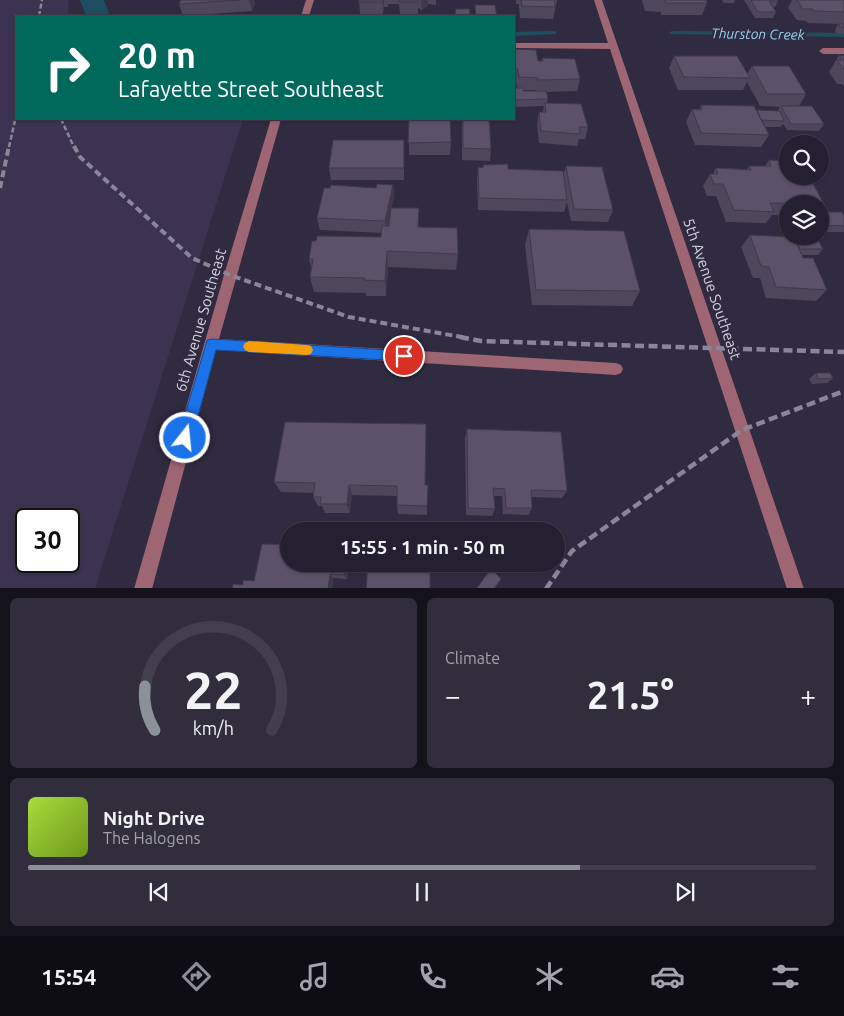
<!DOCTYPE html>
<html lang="en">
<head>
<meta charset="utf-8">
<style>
	:root { --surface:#252031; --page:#312d3d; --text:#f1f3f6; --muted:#a3a3ab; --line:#423e4d; --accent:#8c9099 }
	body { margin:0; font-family:Ubuntu,sans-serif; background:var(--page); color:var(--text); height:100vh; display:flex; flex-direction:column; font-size:19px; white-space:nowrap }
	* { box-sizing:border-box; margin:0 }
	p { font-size:16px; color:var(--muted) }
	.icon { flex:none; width:28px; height:28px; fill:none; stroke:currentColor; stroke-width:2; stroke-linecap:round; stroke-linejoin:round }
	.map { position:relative; height:588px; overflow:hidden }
	.drawer { display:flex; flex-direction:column; gap:10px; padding:10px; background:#14121b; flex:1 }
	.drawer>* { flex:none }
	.top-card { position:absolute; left:15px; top:15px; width:500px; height:105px; border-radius:0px; box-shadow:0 1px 4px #0004,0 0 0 1px var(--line); background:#00695c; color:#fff; overflow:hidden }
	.controls { position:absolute; left:779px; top:135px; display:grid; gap:10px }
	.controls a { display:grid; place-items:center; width:50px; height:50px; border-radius:50%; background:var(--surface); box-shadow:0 1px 4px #0004,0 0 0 1px var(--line); font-size:25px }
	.speed { position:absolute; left:15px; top:508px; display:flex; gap:10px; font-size:25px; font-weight:700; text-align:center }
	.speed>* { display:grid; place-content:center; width:65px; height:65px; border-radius:50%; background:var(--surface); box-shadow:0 1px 4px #0004,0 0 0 1px var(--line); line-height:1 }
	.speed .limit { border:2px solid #111; border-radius:8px; background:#fff; color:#111 }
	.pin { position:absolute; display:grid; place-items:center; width:42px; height:42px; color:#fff; margin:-21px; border:2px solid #fff; border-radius:50%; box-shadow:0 1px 5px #0007 }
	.me { position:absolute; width:55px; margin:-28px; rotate:16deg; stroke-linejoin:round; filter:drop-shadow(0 0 4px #0008) }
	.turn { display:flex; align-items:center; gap:18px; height:105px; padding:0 20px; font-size:22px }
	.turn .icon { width:65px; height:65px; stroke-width:2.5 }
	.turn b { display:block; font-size:35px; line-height:42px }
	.big { font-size:38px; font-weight:700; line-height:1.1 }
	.drawer .widget { flex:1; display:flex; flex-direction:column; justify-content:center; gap:8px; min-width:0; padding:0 18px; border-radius:8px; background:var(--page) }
	.drawer .dial { align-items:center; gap:0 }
	.dial svg { height:130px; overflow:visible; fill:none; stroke:var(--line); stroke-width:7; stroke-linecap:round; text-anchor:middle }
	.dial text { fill:var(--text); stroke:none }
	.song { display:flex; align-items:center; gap:15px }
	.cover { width:60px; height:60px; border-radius:8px; background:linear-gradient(135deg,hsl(80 70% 55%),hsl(80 70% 35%)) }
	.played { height:5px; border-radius:2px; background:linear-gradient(90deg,var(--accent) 70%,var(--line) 70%) }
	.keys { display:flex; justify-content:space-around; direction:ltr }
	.heat { display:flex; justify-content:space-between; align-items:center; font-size:28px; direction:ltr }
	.drawer .tiles { flex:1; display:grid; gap:10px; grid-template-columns:1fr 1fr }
	.widget:last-child { grid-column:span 2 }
	.trip { position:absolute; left:280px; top:522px; width:285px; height:50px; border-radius:25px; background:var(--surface); box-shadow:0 1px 4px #0004,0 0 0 1px var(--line); font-weight:700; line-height:50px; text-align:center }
	.dock { display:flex; height:80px; justify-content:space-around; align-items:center; background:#0f0d14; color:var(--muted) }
	.dock .icon { width:35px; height:35px }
	.dock .selected { color:var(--accent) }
	.dock b { font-size:22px; color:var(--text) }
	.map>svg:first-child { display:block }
</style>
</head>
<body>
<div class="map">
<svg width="844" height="589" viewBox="0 0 844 589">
	<rect width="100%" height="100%" fill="#312b41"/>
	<!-- built -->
	<path fill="#3b3350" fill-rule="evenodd" d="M0,0H69L68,16H16V119H243L95,588H0ZM26,519H69V561H26Z"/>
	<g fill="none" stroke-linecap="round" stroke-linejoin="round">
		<!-- stream -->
		<path fill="#1f4e61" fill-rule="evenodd" d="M554,31L556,32V34L514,36V32Z
			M672,31L844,33V37L670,34V32Z"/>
		<!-- canal -->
		<path fill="#1f4e61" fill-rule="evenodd" d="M80,0H104L110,16H86Z"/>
		<!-- minor -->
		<path fill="#9d6672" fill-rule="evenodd" d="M306,0H314L309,16H301Z
			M594,0H602L804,589H787L610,49L514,48V43H608Z
			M844,48V54H823L819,51L823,48Z
			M271,119H281L219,339L616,363L621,365L623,369L621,373L616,375L216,350L152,589H134L224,275Z"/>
		<!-- rail-far2 -->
		<path stroke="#8a8697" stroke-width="2.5" stroke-dasharray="5 2.5" stroke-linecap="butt" d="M39,16L42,0
			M61,119L74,147
			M9,147L16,116"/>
		<!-- rail-far1 -->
		<path stroke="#8a8697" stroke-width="4" stroke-dasharray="7 4" stroke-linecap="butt" d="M74,146L80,157L192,258L230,275L349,317L467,338
			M0,188L9,146"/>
		<!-- rail -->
		<path stroke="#8a8697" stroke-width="4.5" stroke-dasharray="9 4.5" stroke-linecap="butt" d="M460,337L481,341L844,352
			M546,589L572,551L742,430L844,391"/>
	</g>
	<!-- wall -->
	<path fill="#4e465a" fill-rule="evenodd" d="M181,0H254L255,4L252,11L183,16L179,4Z
		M359,0H436V5L428,4V6L422,10L418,8V14H400L399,4H388V7H384L383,14H360Z
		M516,0H557L553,19L520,18L519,7V4H516Z
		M642,0H706L707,3L702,15H661V12L645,11Z
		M722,0H735L734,3H724Z
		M744,0H778V1L775,7H773L776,12L773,18H755Z
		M792,0H844V34L836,33L835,30L838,24L808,23L806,21L797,20L788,8Z
		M514,49L538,61H542V58L580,79L577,91L546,92L548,99L547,103L588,127L585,139H579L577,146L539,143L537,125L539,112H543L544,106L514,107V88H517L516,81L514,82ZM523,90H536V91H523Z
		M839,55L844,56V86L842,84H837L829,72Z
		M674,56L747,74L752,66L806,94L799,106L824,124L819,131L787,130L783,124L780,127H765L769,135L761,147L695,145L686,122L692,109L699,110L701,105L756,111H777L780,107L760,106L747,82L743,90H678L669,68Z
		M406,119H450L451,142L450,155H409V119Z
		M462,119H489L491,149L490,161L462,160Z
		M404,152V180H331L329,168Z
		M769,160L824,204L820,209V204H788V216L772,215L766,223L726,222L716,196H707L703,186L710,174H713L716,168L747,169L749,166H765Z
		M566,166L613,210L608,222L571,221L567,202L564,212L478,210L477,180L478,167L508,169L563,176Z
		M393,185L394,197L391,208L458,254L456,270L388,267L386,296H366V293L314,292L310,277L311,269L309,259L381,237L382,233L320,230L317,218L376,188ZM391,210L389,226H388Z
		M820,212L843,215L844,214V232H820Z
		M788,228V236H816L823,249L818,255H801L803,258L827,290L816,301L766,298L760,278H753L741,247L750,235L786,237L784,232Z
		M529,229L640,291L632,306L532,305L525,245Z
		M816,373L833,378L827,383L812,384L809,379Z
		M467,429L567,491L562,498L531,497L532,508L528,515L503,514L502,496H494L495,509L492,516L466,515L465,438Z
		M274,482L425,485L427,506V515L398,514L397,505V496L352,495L350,513H325L322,506H318L313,497V493L281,492Z
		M349,564L347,579L333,578L332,589H232L243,585Z"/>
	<!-- shaded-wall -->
	<path fill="#40394a" d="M249,0H254L255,4L252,11Z
		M383,0H384V7L383,14Z
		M421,0H428V6L422,10Z
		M393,185L394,197L386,233L385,221Z
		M387,251L388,267L386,296L385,281Z
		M349,485L352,495L350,513L347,504Z
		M345,564H349L347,579L344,575Z
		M330,574L333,578L332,589H328Z"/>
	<!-- building -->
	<path fill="#5b5169" stroke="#40394a" d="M181,0H239L179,4Z
		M359,0H383L382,2H359Z
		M400,0H418V2H399Z
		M521,0H554L555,7L522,6Z
		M665,0H706L707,3H666Z
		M751,0H778V1H769L776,12H758Z
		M797,0H844V12L815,11L813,9H803Z
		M475,5H495L497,16H476Z
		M456,9H470L469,16L455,15Z
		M839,24H844V27H840Z
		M514,49L536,50L538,61H543L542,58L575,59L580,79L538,80V78L519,77L518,69H514L515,74H514Z
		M839,55L844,56V70L837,60H843Z
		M674,56H737L750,78L684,77Z
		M752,66H789L806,94H767Z
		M514,88H523V91H546L548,99L514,100Z
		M545,103L581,104L588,127H579L580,134L541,131L539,112H546Z
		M701,105L754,106L769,135L701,133L692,109L702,110Z
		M781,106H812L824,124H791Z
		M757,110L780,111L784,121L761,120Z
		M409,119H450L451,142L408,143Z
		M463,119H489L491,149L463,148Z
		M333,140H404V168H329Z
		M769,160L788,161V176H809L824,204L770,203L774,212L734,210L723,184H714L710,174H718L716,168L751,170L749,166H771Z
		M508,164V169L563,171L567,200L479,198L478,167L483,168V165Z
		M566,166L602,167L613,210L574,209Z
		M377,184L393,185L385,221L317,218L324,188H330L331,185L376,188Z
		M391,208H419L418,227L457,228L458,254L387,251L385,281L364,280L365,278L310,277L313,259H309L312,241H316L317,236L381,237L382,226H389Z
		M820,212H842L844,216V226L821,225Z
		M529,229L624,231L640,291L536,290Z
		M750,235L794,237L803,258H813L827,290L776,287L769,267L761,266Z
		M794,236H816L823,249H800Z
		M816,373H830L833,378L818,379Z
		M285,422L426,424L425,485H428L427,506L397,505V486L349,485L347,504H320L321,497H313L315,483L274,482Z
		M467,429L561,432L567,491L531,490L532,508H506L505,489L493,488L495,509L468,508Z
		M262,544L289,545V564H345L344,575L330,574L328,589H232L233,584L243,585V580L254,581Z
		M368,564H430V589H366Z
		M491,569L501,579L494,589H476Z"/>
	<!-- route -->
	<path fill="#1a73e8" stroke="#114b97" d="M212,339L404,351L408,352L410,356L408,360L404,361L216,350L192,438L190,443L185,445L180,443L178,438L206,344L207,340Z"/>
	<!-- slow -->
	<path fill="#f59e0b" d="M249,341L307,345L311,346L313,350L311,354L307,355L249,352L245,350L243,346L245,343Z"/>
	<g text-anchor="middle" stroke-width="5" stroke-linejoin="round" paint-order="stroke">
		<!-- far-water labels -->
		<g font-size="14" font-style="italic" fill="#93d4f3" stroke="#312b41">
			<text transform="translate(758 34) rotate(1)" y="5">Thurston Creek</text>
		</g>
		<!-- street labels -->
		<g font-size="15" fill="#d6d3e1" stroke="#312b41">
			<text transform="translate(712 289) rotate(71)" y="5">5th Avenue Southeast</text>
			<text transform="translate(201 320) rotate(-74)" y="5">6th Avenue Southeast</text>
		</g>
	</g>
</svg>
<div class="controls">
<a><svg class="icon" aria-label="search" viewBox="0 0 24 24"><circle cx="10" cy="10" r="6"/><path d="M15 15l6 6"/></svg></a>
<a><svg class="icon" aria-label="layers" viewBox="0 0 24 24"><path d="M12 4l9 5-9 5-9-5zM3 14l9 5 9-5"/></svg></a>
</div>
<div class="speed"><div class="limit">30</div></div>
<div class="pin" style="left:404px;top:356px;background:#d93025"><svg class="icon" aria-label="arrive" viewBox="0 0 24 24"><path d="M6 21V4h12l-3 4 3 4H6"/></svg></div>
<svg class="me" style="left:185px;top:438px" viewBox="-20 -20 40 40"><circle r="17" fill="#1a73e8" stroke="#fff" stroke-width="3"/><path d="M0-11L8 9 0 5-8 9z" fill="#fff"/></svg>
<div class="trip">15:55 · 1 min · 50 m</div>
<div class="top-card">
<div class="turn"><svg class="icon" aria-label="right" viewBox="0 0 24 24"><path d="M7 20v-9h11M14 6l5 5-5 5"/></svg><div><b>20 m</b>Lafayette Street Southeast</div></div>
</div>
</div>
<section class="drawer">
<div class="tiles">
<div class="widget dial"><svg viewBox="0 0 100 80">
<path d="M14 69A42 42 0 1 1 86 69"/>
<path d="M14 69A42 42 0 0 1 8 42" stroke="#8c9099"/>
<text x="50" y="56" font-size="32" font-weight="700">22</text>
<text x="50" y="72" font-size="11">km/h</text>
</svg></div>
<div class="widget"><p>Climate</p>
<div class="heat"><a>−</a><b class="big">21.5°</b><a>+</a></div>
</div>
<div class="widget">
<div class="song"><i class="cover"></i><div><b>Night Drive</b><p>The Halogens</p></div></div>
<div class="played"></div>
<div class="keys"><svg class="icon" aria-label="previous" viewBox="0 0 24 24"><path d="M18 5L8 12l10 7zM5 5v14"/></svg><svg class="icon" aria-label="pause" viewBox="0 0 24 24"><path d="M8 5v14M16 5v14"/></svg><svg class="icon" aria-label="next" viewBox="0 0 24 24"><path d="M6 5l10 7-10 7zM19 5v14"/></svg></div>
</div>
</div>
</section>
<nav class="dock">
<b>15:54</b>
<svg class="icon selected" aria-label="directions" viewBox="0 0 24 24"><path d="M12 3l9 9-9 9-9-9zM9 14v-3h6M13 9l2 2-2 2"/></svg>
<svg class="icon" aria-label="music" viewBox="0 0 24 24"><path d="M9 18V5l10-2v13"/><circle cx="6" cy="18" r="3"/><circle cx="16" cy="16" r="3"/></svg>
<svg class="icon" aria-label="phone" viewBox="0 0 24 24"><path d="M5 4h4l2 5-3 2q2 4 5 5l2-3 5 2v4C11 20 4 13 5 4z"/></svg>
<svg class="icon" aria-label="climate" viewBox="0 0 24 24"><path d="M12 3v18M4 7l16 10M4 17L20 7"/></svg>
<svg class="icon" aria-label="car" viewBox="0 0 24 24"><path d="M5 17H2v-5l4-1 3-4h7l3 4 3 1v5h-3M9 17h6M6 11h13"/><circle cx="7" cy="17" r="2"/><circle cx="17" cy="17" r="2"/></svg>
<svg class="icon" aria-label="filters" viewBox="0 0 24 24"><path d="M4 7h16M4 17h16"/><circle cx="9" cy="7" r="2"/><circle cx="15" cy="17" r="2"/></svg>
</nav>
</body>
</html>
